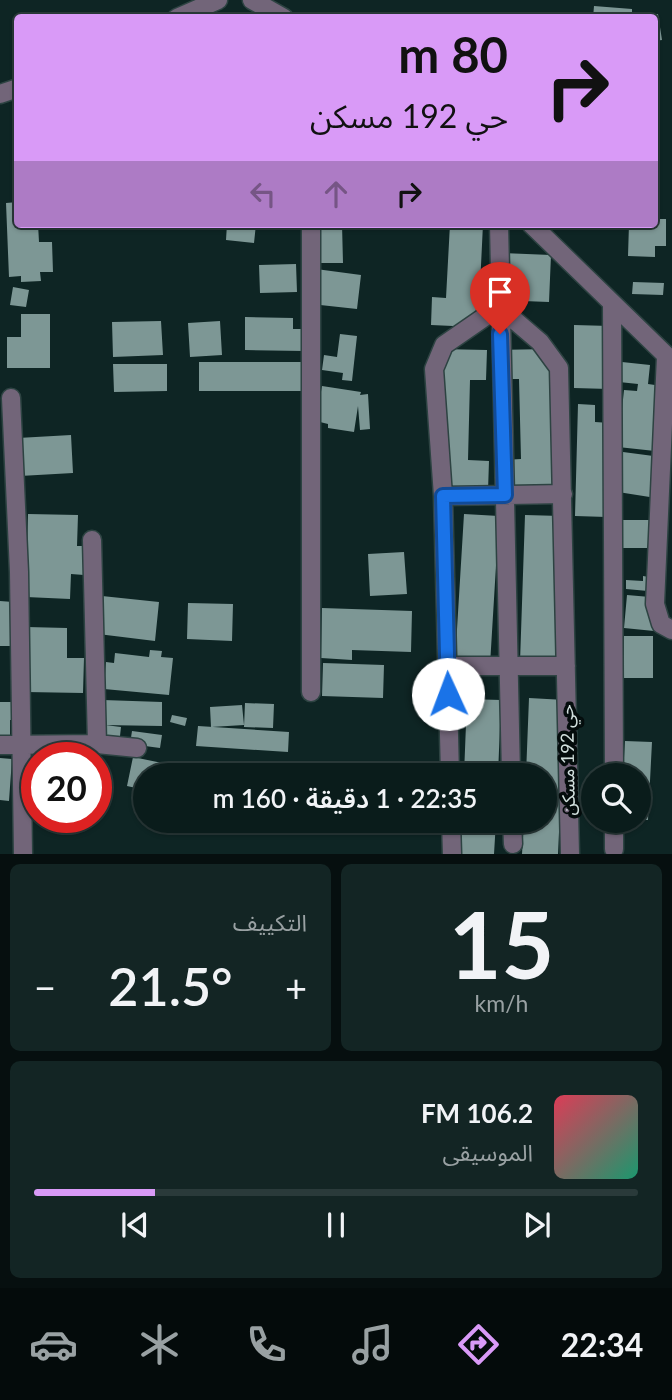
<!DOCTYPE html>
<html lang="ar">
<head>
<meta charset="utf-8">
<style>
	:root { --surface:#0a1c1b; --page:#132524; --text:#f1f3f6; --muted:#99a1a3; --line:#2a3a3a; --accent:#d99af7 }
	body { margin:0; font-family:Lato,"Noto Sans Arabic",sans-serif; background:var(--page); color:var(--text); direction:rtl; height:100vh; display:flex; flex-direction:column; font-size:26px; white-space:nowrap }
	* { box-sizing:border-box; margin:0 }
	p { font-size:23px; color:var(--muted) }
	.icon { flex:none; width:38px; height:38px; fill:none; stroke:currentColor; stroke-width:2; stroke-linecap:round; stroke-linejoin:round }
	.map { position:relative; height:854px; overflow:hidden; direction:ltr }
	.side { display:flex; flex-direction:column; gap:10px; padding:10px; background:#060f0f; flex:1 }
	.side>* { flex:none }
	.banner { position:absolute; left:14px; top:14px; width:644px; height:214px; border-radius:7px; box-shadow:0 2px 5px #0004,0 0 0 2px var(--line); direction:rtl; background:#d99af7; color:#111; overflow:hidden }
	.controls { position:absolute; left:581px; top:763px; display:grid; gap:14px }
	.controls a { display:grid; place-items:center; width:70px; height:70px; border-radius:50%; background:var(--surface); box-shadow:0 2px 5px #0004,0 0 0 2px var(--line); font-size:35px }
	.speed { position:absolute; left:21px; top:742px; display:flex; gap:14px; font-size:35px; font-weight:700; text-align:center }
	.speed>* { display:grid; place-content:center; width:91px; height:91px; border-radius:50%; background:var(--surface); box-shadow:0 2px 5px #0004,0 0 0 2px var(--line); line-height:1 }
	.speed .limit { border:10px solid #d22; background:#fff; color:#111 }
	.pin { position:absolute; display:grid; place-items:center; width:60px; height:60px; color:#fff; margin:-72px -30px; border-radius:50% 50% 50% 0; rotate:-45deg; box-shadow:0 0 7px #0007 }
	.pin .icon { rotate:45deg }
	.me { position:absolute; width:77px; margin:-38px; rotate:358deg; stroke-linejoin:round; filter:drop-shadow(0 0 5px #0008) }
	.turn { display:flex; align-items:center; gap:24px; height:147px; padding:0 35px; font-size:32px }
	.turn .icon { width:91px; height:91px; stroke-width:2.5 }
	.turn b { display:block; font-size:49px; line-height:60px }
	.lanes { display:flex; align-items:center; height:66px; padding:0 35px; background:#0003; justify-content:center; gap:35px; direction:ltr }
	.lanes .off { opacity:.35 }
	.big { font-size:52px; font-weight:600; line-height:1.1 }
	.side .widget { flex:1; display:flex; flex-direction:column; justify-content:center; gap:10px; min-width:0; padding:0 24px; border-radius:10px; background:var(--page) }
	.side .dial { align-items:center; gap:0 }
	.dial b { font-size:91px; line-height:1 }
	.song { display:flex; align-items:center; gap:21px }
	.cover { width:84px; height:84px; border-radius:10px; background:linear-gradient(135deg,hsl(350 70% 55%),hsl(160 70% 35%)) }
	.played { height:7px; border-radius:4px; background:linear-gradient(90deg,var(--accent) 20%,var(--line) 20%) }
	.keys { display:flex; justify-content:space-around; direction:ltr }
	.heat { display:flex; justify-content:space-between; align-items:center; font-size:38px; direction:ltr }
	.side .tiles { flex:1; display:grid; gap:10px; grid-template-columns:1fr 1fr }
	.widget:last-child { grid-column:span 2 }
	.trip { position:absolute; left:133px; top:763px; width:424px; height:70px; border-radius:35px; background:var(--surface); box-shadow:0 2px 5px #0004,0 0 0 2px var(--line); font-weight:600; line-height:70px; text-align:center; direction:rtl }
	.menu { display:flex; height:112px; justify-content:space-around; align-items:center; background:#040b0b; color:var(--muted) }
	.menu .icon { width:49px; height:49px }
	.menu .current { color:var(--accent) }
	.menu b { font-size:32px; color:var(--text) }
	.map>svg:first-child { display:block }
</style>
</head>
<body>
<div class="map">
<svg width="672" height="854" viewBox="0 0 672 854">
	<rect width="100%" height="100%" fill="#0e2524"/>
	<!-- building -->
	<path fill="#7d9795" d="M594,6L632,9V18H593Z
		M658,14L662,40L654,41V18H650V15Z
		M18,202V224H38L39,242H52L53,272H40L41,281L21,282V276L9,277L6,203Z
		M654,219H666V246H655V257L628,256L629,224H654Z
		M227,224H256L254,243L226,240Z
		M313,224H342L343,263H314Z
		M450,224H483L479,307H476L475,327L431,325L432,297L446,298Z
		M503,253L551,255L549,302L523,301V283L502,282Z
		M296,264L297,292L260,293L259,265Z
		M316,269L361,275L357,309L311,304Z
		M633,282L664,283L663,295L632,294Z
		M13,287L29,290L26,307L10,305Z
		M21,314H50V368H7V337H21Z
		M245,317L293,318V329H304V351L245,350Z
		M161,321L163,355L113,357L112,322Z
		M220,321L222,355L190,357L188,323Z
		M574,325L610,326L609,389L574,388Z
		M340,334L357,336L352,381L342,380L343,373L322,370L324,355L337,357Z
		M440,349L487,350L486,380H470L468,460L489,461L488,491L435,489Z
		M551,349L554,490L503,491V460L521,459L519,379H502L501,350Z
		M199,362H305V391H199Z
		M622,362L650,365L648,384L662,386L655,451L618,447L624,390L637,391L638,384L619,382Z
		M113,364H167V391L114,392Z
		M322,386L361,392L360,395L368,394L370,429L360,430L358,406L354,432L328,428V424L316,421Z
		M578,404L595,405V422L610,423L607,517L575,516Z
		M71,435L73,473L20,476L18,438Z
		M623,452L661,457L656,498L618,492Z
		M28,514L78,515L77,546H85L84,575L71,574L70,599L26,597Z
		M464,514L499,516L490,665L455,662Z
		M525,515L561,516L555,663L520,662Z
		M621,520H657L658,548H621Z
		M404,552L407,594L370,596L368,554Z
		M643,576L649,577L648,591L626,589V580L643,581Z
		M627,595L650,597L655,614L654,631L624,628Z
		M102,596L159,602L155,641L98,634Z
		M0,601L13,602L10,646H0Z
		M188,603L233,604L232,641L187,639Z
		M322,608L412,611L411,652L352,650V660L321,658Z
		M27,627L67,628V658H84L83,693L26,692Z
		M624,636H653V678H624Z
		M150,650L162,651L161,657L173,658L169,695L104,689L106,662L114,663L115,653L149,657Z
		M323,663L384,665L383,698L322,696Z
		M529,698L565,700L558,854H522L524,821H544V775H526Z
		M467,699L501,700L498,775H464Z
		M103,700L162,702V726L103,725Z
		M0,702H15V720H10V739H0Z
		M245,703L274,704L273,728L244,727Z
		M242,705L244,725L211,727L210,707Z
		M172,715L187,718L185,726L170,722Z
		M105,725L121,727L119,745L103,743Z
		M198,726L289,732L288,752L196,746Z
		M132,731L162,735L160,748L130,744Z
		M625,741L652,742L648,820H639V775H623Z
		M133,757L167,764L164,775H145V790L127,786Z
		M0,758L12,759L9,801L0,800Z
		M192,761H226V775H192Z
		M34,764H37V788H34Z
		M462,821H496L494,854H460Z"/>
	<g fill="none" stroke-linecap="round" stroke-linejoin="round">
		<!-- minor casing -->
		<g stroke="#2d4342" stroke-width="21">
			<path id="minor" d="M252,0L284,18
				M177,18L218,0
				M0,94L18,88
				M311,224V692
				M499,224L511,775
				M531,224L672,361
				M612,304L614,775
				M666,356L655,604L661,624L672,630
				M11,398L19,572L23,854
				M443,496L563,494
				M92,540L97,744
				M447,666H566
				M0,745L97,744L137,748
				M450,775L443,496L434,369L444,345L499,307L540,342L559,368L570,854
				M451,821L452,854
				M512,821L513,844
				M614,821V849"/>
		</g>
		<!-- minor -->
		<use href="#minor" stroke="#726579" stroke-width="18"/>
	</g>
	<g fill="none" stroke-linecap="round" stroke-linejoin="round">
		<!-- route casing -->
		<g stroke="#114b97" stroke-width="18">
			<path id="route" d="M448,694L443,496L505,495L500,334"/>
		</g>
		<!-- route -->
		<use href="#route" stroke="#1a73e8" stroke-width="12"/>
	</g>
	<g text-anchor="middle" stroke-width="7" stroke-linejoin="round" paint-order="stroke">
		<!-- street labels -->
		<g font-size="18" fill="#d2e0de" stroke="#040c0c">
			<text transform="translate(568 760) rotate(-91)" y="6">حي 192 مسكن</text>
		</g>
	</g>
</svg>
<div class="controls">
<a><svg class="icon" aria-label="search" viewBox="0 0 24 24"><circle cx="10" cy="10" r="6"/><path d="M15 15l6 6"/></svg></a>
</div>
<div class="speed"><div class="limit">20</div></div>
<div class="pin" style="left:500px;top:334px;background:#d93025"><svg class="icon" aria-label="arrive" viewBox="0 0 24 24"><path d="M6 21V4h12l-3 4 3 4H6"/></svg></div>
<svg class="me" style="left:448px;top:694px" viewBox="-20 -20 40 40"><circle r="19" fill="#fff"/><path d="M0-13L10 11 0 6-10 11z" fill="#1a73e8"/></svg>
<div class="trip">22:35 · 1 دقيقة · 160 m</div>
<div class="banner">
<div class="turn"><svg class="icon" aria-label="right" viewBox="0 0 24 24"><path d="M7 20v-9h11M14 6l5 5-5 5"/></svg><div><b>80 m</b>حي 192 مسكن</div></div>
<div class="lanes"><svg class="icon off" aria-label="left" viewBox="0 0 24 24"><path d="M17 20v-9H6M10 6l-5 5 5 5"/></svg><svg class="icon off" aria-label="ahead" viewBox="0 0 24 24"><path d="M12 20V5M6 11l6-6 6 6"/></svg><svg class="icon" aria-label="right" viewBox="0 0 24 24"><path d="M7 20v-9h11M14 6l5 5-5 5"/></svg></div>
</div>
</div>
<section class="side">
<div class="tiles">
<div class="widget dial"><b>15</b><p>km/h</p></div>
<div class="widget"><p>التكييف</p>
<div class="heat"><a>−</a><b class="big">21.5°</b><a>+</a></div>
</div>
<div class="widget">
<div class="song"><i class="cover"></i><div><b>106.2 FM</b><p>الموسيقى</p></div></div>
<div class="played"></div>
<div class="keys"><svg class="icon" aria-label="previous" viewBox="0 0 24 24"><path d="M18 5L8 12l10 7zM5 5v14"/></svg><svg class="icon" aria-label="pause" viewBox="0 0 24 24"><path d="M8 5v14M16 5v14"/></svg><svg class="icon" aria-label="next" viewBox="0 0 24 24"><path d="M6 5l10 7-10 7zM19 5v14"/></svg></div>
</div>
</div>
</section>
<nav class="menu">
<b>22:34</b>
<svg class="icon current" aria-label="directions" viewBox="0 0 24 24"><path d="M12 3l9 9-9 9-9-9zM9 14v-3h6M13 9l2 2-2 2"/></svg>
<svg class="icon" aria-label="music" viewBox="0 0 24 24"><path d="M9 18V5l10-2v13"/><circle cx="6" cy="18" r="3"/><circle cx="16" cy="16" r="3"/></svg>
<svg class="icon" aria-label="phone" viewBox="0 0 24 24"><path d="M5 4h4l2 5-3 2q2 4 5 5l2-3 5 2v4C11 20 4 13 5 4z"/></svg>
<svg class="icon" aria-label="climate" viewBox="0 0 24 24"><path d="M12 3v18M4 7l16 10M4 17L20 7"/></svg>
<svg class="icon" aria-label="car" viewBox="0 0 24 24"><path d="M5 17H2v-5l4-1 3-4h7l3 4 3 1v5h-3M9 17h6M6 11h13"/><circle cx="7" cy="17" r="2"/><circle cx="17" cy="17" r="2"/></svg>
</nav>
</body>
</html>
